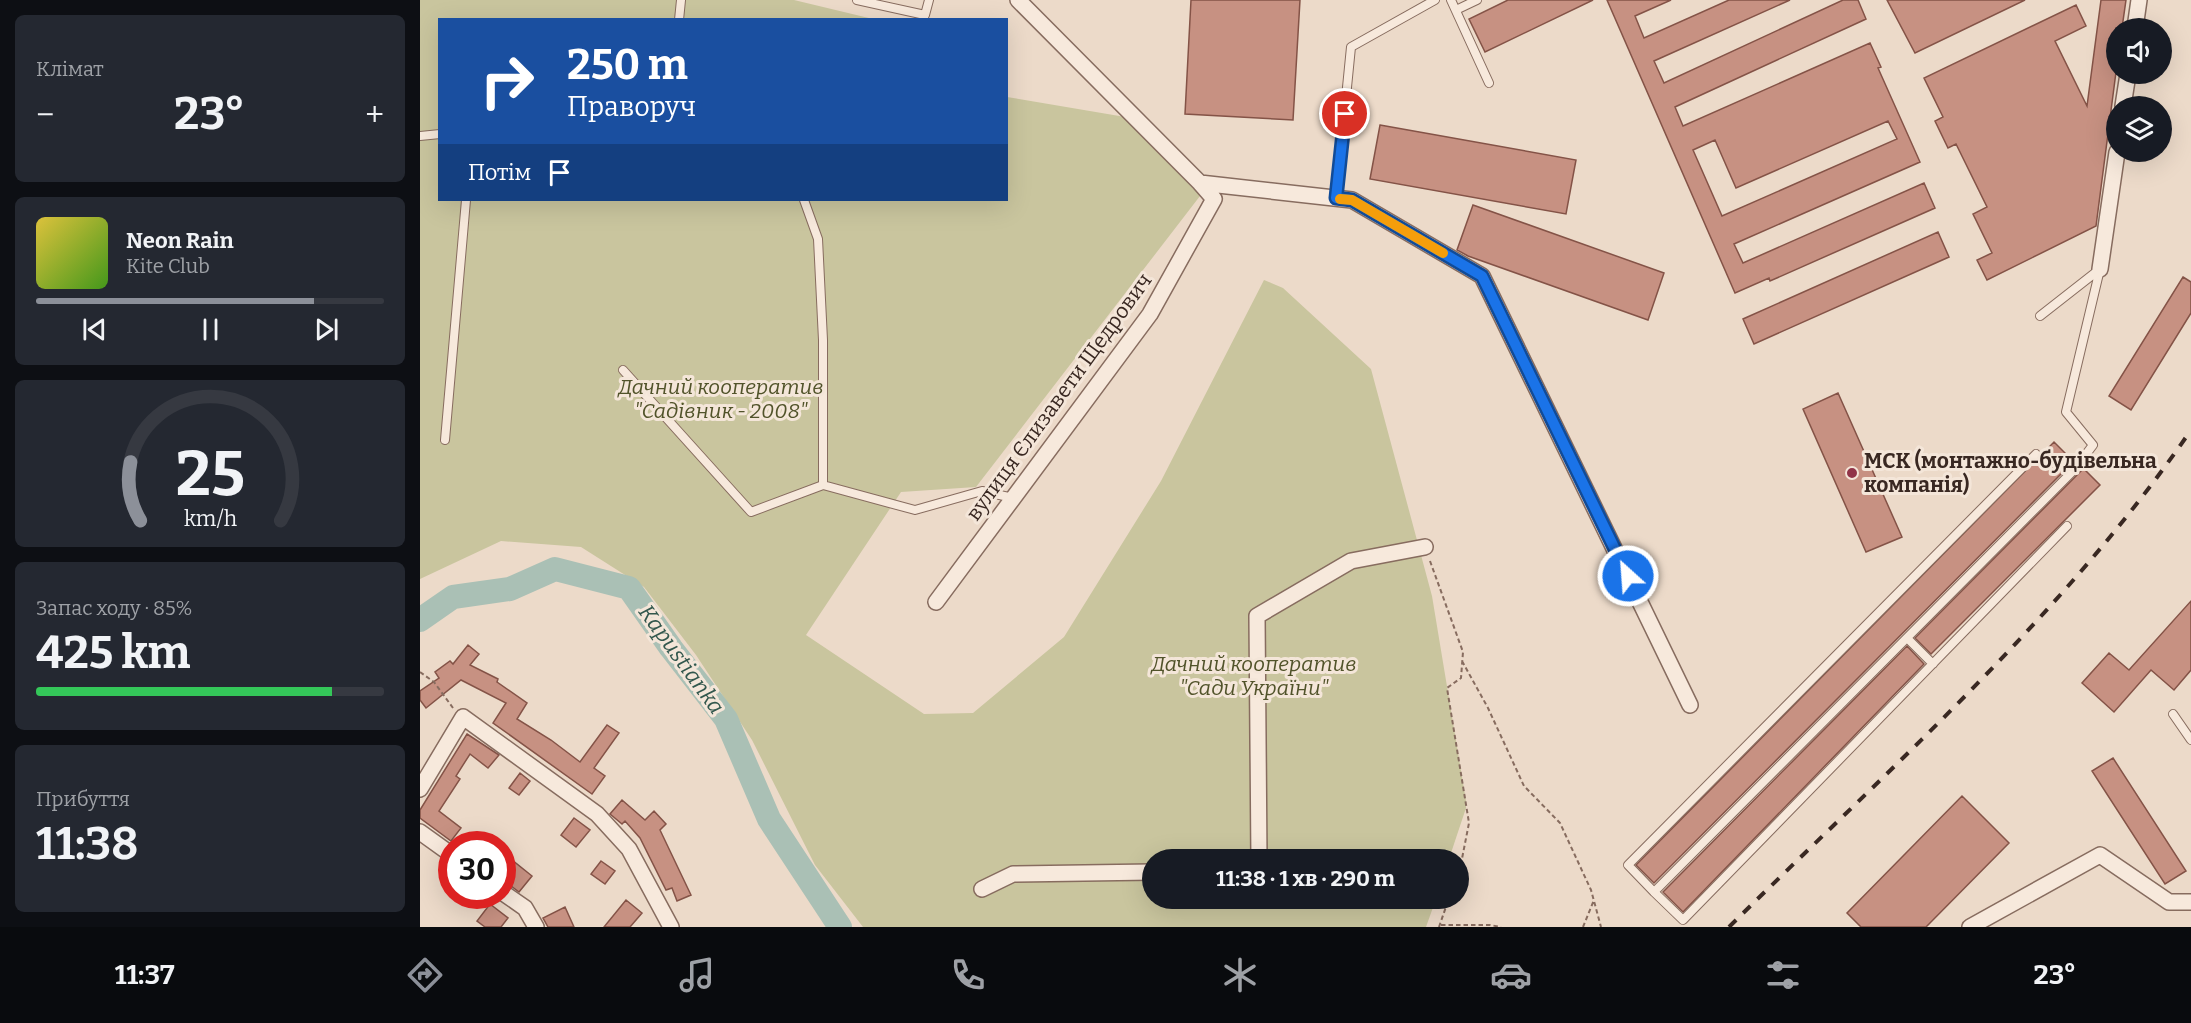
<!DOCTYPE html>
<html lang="uk">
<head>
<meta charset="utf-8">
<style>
	:root { --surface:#171b24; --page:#242831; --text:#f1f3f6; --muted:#9ea1a6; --line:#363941; --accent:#8c9099 }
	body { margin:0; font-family:Bitter,serif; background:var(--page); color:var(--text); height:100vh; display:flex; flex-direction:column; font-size:22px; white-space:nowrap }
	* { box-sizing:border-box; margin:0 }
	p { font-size:20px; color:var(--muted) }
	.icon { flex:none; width:33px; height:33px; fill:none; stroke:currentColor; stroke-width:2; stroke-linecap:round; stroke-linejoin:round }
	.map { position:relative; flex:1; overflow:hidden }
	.panel { display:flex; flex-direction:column; gap:15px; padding:15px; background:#0d0f14; width:420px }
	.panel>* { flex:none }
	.top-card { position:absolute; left:18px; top:18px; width:570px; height:183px; border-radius:0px; box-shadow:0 6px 24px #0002; background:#1a4fa0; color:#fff; overflow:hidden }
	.tools { position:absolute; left:1686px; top:18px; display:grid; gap:12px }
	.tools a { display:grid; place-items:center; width:66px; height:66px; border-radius:50%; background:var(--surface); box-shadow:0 6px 24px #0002; font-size:30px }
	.speed { position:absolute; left:18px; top:831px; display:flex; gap:12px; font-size:30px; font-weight:700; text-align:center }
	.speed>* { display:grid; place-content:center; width:78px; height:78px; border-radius:50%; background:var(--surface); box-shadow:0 6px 24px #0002; line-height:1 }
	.speed .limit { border:9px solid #d22; background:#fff; color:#111 }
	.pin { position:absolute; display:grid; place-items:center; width:51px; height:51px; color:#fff; margin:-26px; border:3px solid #fff; border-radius:50%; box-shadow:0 2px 6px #0007 }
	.me { position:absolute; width:66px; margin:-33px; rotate:334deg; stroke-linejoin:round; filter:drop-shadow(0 0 4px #0008) }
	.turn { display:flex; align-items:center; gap:21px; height:126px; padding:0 30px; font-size:27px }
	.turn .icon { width:78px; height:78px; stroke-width:2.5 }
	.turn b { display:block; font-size:42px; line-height:51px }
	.then { display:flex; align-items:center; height:57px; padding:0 30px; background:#0003; gap:12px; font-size:22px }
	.big { font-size:45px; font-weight:700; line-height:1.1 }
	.panel .tile { flex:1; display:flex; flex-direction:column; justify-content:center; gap:9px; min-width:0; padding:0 21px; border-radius:9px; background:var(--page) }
	.panel .dial { align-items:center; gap:0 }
	.dial svg { height:156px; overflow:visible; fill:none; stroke:var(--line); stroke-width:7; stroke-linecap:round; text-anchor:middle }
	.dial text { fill:var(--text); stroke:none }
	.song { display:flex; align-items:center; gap:18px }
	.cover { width:72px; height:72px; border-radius:9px; background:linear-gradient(135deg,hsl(50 70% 55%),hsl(100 70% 35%)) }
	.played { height:6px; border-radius:3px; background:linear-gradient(90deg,var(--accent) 80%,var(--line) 80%) }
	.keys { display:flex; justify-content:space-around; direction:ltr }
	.heat { display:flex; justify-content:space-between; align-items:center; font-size:33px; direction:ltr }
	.charge { height:9px; border-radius:4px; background:linear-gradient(90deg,#34c759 85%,var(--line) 0) }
	.trip { position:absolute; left:722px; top:849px; width:327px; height:60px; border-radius:30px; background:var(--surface); box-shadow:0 6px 24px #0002; font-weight:700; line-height:60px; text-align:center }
	.tabs { display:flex; height:96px; justify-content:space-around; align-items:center; background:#090b0e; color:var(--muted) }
	.tabs .icon { width:42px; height:42px }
	.tabs .active { color:var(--accent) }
	.tabs b { font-size:27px; color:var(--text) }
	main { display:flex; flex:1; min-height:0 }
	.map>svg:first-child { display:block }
</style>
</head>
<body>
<main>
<section class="panel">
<div class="tile"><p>Клімат</p>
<div class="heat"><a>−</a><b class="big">23°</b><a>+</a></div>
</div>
<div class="tile">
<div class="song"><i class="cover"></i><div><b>Neon Rain</b><p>Kite Club</p></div></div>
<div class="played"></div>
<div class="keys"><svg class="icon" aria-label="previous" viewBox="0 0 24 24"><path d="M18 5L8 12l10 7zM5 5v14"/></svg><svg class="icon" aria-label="pause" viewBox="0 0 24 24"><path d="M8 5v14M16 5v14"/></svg><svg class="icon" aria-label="next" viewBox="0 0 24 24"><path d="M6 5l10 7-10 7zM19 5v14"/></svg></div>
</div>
<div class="tile dial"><svg viewBox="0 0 100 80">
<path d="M14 69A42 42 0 1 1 86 69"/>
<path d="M14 69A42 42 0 0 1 9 39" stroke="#8c9099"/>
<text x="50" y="56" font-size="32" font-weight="700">25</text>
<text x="50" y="72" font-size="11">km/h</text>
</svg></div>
<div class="tile"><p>Запас ходу · 85%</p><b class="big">425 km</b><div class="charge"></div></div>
<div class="tile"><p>Прибуття</p><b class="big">11:38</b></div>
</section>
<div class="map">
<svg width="1771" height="927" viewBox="0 0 1771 927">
	<rect width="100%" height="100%" fill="#ecdac9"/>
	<!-- green -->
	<path fill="#c9c59e" d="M0,0H374L453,19L20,20V200H586L587,97L717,119L780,196L556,487L481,492L386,635L504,714L553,713L644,637L741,481L844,280L863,288L951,369L1012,596L1046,801V808L1029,859L732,860V898L1016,899L1006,927H443L395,865L332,740L276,655L224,587L161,547L81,541L0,579Z"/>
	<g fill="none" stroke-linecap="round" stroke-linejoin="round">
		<!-- river -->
		<path stroke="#aac0b5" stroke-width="24" d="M0,620L33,597L90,589L135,569L209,588L251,648L306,719L349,819L420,927"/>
	</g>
	<!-- building -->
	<path fill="#c79182" stroke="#845347" stroke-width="1.5" fill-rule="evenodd" d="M771,0H880L873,120L765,114Z
		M1088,0H1173L1065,52L1049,19Z
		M1187,0H1251L1215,16L1224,38L1309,0H1370L1234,61L1244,83L1423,0H1438L1446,19L1255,107L1263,126L1450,43L1461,67L1458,68L1500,162L1314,244L1323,263L1504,183L1515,208L1350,281L1349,278L1315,293ZM1468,121L1477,139L1302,216L1273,150L1295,140L1316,188Z
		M1467,0H1605L1495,53Z
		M1681,0H1706L1702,28H1696V72L1676,226L1567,280L1557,260L1572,253L1553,214L1567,207L1536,144L1528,148L1515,121L1523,117L1504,78L1656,5L1666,26L1635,41L1667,106Z
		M960,125L1156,160L1146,214L950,179Z
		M1053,205L1244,273L1228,320L1048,256L1037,250Z
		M1518,232L1529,257L1334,344L1323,319Z
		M1763,277L1771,282V313L1711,410L1689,396Z
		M1418,393L1482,537L1446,552L1383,409Z
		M1634,442L1653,461L1649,466L1234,883L1216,865Z
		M1662,470H1665L1680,485L1511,654L1495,638Z
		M1771,601V670L1754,690L1731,670L1694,712L1662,683L1689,653L1709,670Z
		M48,645L59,654L50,665L78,679L77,682L107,703L97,719L131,740L160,762L187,725L199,733L174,768L185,776L172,794L73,723L86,703L41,680L6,708L0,700V691L19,678L15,672L30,661L33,664Z
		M1487,646L1504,664L1263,912L1243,892Z
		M47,734L79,755L68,768L50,754L36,776L40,779L19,811L41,828L31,841L0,818V810Z
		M1693,758L1766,871L1745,884L1672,771Z
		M100,773L110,781L99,795L89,788Z
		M1542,796L1589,843L1506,927H1441L1427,913Z
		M202,800L225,820L234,811L246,824L240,830L271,895L257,901L252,888L246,890L220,838L205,821L202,824L190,814Z
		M154,818L170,830L156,847L141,835Z
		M82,852L112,876L99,892L82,879Z
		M181,861L195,871L185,884L171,874Z
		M206,900L222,913L210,927H184Z
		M70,904L88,918L81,927H65L57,921Z
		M145,907L154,927H128L123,918Z"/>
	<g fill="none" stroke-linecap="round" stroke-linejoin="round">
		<!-- service casing -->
		<g stroke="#876c5f" stroke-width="10">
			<path id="service" d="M437,0L505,15L509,0
				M1031,0L1069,83
				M1036,10L1057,0
				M259,20L261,0
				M0,136L20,134
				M916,198L931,47L1015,0
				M384,200L398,239L403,340V485L495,510L562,491L593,498
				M1620,316L1680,269
				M203,370L331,512L403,485
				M25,440L46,200
				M1616,454L1208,865L1234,892L1654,470L1673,445L1646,412L1680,269
				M1487,638L1513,664
				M1753,714L1771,740
				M1234,892L1263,920L1647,526"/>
		</g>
		<!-- minor casing -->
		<g stroke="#876c5f" stroke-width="18">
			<path id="minor" d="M598,0L780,183L932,200L1062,276L1270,705
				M1715,28L1719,0
				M1703,106L1708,74
				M1680,269L1697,152
				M516,602L730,314L794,199L780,183
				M0,789L43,717L177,814L209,849L251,927
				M0,832L32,855
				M839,860L837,616L931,561L1005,547
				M562,889L593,874L732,872
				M82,892L105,908L116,927
				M1550,927L1680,855L1749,902H1771"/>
		</g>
		<!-- path -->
		<path stroke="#876c5f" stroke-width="2" stroke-dasharray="4.5 3" stroke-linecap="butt" d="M1010,561L1043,652L1041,678L1027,688L1049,823L1038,879
			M1042,661L1068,708L1104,786L1140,823L1171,890L1181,927
			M0,672L14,682L33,708
			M1021,925H1070L1081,927
			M1019,927L1029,898
			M1163,927L1174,900"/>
		<!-- service -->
		<use href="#service" stroke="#f7e9dc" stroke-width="8"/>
		<!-- minor -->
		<use href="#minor" stroke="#f7e9dc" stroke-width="15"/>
		<!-- rail -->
		<path stroke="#392822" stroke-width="4" stroke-dasharray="10 10" stroke-linecap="butt" d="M1309,927C1469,769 1643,616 1771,430"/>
	</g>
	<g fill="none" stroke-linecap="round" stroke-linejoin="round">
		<!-- route casing -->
		<g stroke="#114b97" stroke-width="15">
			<path id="route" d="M925,114L916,198L932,200L1062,276L1208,576"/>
		</g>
		<!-- route -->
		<use href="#route" stroke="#1a73e8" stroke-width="10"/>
		<!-- slow -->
		<path stroke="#f59e0b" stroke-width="10" d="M920,199L932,200L1023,253"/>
	</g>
	<!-- markers -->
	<circle fill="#913448" stroke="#f4e6d9" stroke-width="2" cx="1432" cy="473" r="6"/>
	<g text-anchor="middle" stroke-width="6" stroke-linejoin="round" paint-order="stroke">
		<!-- park labels -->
		<g font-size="21" font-style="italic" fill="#51532a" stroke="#f4e6d9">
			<text x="301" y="394">Дачний кооператив<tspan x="301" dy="24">"Садівник - 2008"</tspan></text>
			<text x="834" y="671">Дачний кооператив<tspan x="834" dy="24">"Сади України"</tspan></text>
		</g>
		<!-- street labels -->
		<g font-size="21" fill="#392822" stroke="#f4e6d9">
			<text transform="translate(639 397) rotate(-54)" y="7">вулиця Єлизавети Щедрович</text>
		</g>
		<!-- poi labels -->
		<g font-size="21" font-weight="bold" fill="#392822" stroke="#f4e6d9" text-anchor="start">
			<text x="1444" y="468">МСК (монтажно-будівельна<tspan x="1444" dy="24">компанія)</tspan></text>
		</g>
		<!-- water labels -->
		<g font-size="22" font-style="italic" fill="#32574d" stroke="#f4e6d9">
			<text transform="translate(262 659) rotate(54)" y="8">Kapustianka</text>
		</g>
	</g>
</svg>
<div class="tools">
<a><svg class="icon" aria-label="sound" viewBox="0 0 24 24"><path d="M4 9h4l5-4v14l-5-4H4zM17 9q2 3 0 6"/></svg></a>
<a><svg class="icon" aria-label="layers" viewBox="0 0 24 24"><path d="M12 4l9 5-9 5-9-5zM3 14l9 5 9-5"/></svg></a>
</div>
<div class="speed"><div class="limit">30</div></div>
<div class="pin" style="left:925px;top:114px;background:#d93025"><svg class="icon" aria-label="arrive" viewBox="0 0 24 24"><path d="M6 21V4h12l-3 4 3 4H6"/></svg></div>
<svg class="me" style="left:1208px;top:576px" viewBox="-20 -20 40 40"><circle r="17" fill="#1a73e8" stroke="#fff" stroke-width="3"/><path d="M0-11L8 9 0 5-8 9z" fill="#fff"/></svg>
<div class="trip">11:38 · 1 хв · 290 m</div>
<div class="top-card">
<div class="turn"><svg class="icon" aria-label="right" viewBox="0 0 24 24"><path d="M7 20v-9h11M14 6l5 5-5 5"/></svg><div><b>250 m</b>Праворуч</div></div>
<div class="then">Потім<svg class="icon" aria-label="arrive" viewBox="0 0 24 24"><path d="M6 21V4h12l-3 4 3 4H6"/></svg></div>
</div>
</div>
</main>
<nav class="tabs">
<b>11:37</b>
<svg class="icon active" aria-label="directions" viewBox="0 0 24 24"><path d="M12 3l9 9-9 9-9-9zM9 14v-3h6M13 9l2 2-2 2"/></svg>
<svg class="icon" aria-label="music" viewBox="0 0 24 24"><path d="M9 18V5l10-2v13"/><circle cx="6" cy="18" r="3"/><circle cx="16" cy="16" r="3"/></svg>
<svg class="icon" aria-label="phone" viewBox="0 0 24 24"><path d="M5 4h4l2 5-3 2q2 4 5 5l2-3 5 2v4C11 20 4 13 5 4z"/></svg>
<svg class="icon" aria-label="climate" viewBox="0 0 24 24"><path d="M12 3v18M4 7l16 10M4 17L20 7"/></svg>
<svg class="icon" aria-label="car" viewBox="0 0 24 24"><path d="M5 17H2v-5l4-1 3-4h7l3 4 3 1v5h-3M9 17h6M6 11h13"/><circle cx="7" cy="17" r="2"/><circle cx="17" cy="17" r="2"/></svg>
<svg class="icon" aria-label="filters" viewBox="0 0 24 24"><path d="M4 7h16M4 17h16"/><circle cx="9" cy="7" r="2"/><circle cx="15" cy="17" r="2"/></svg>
<b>23°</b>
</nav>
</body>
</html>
